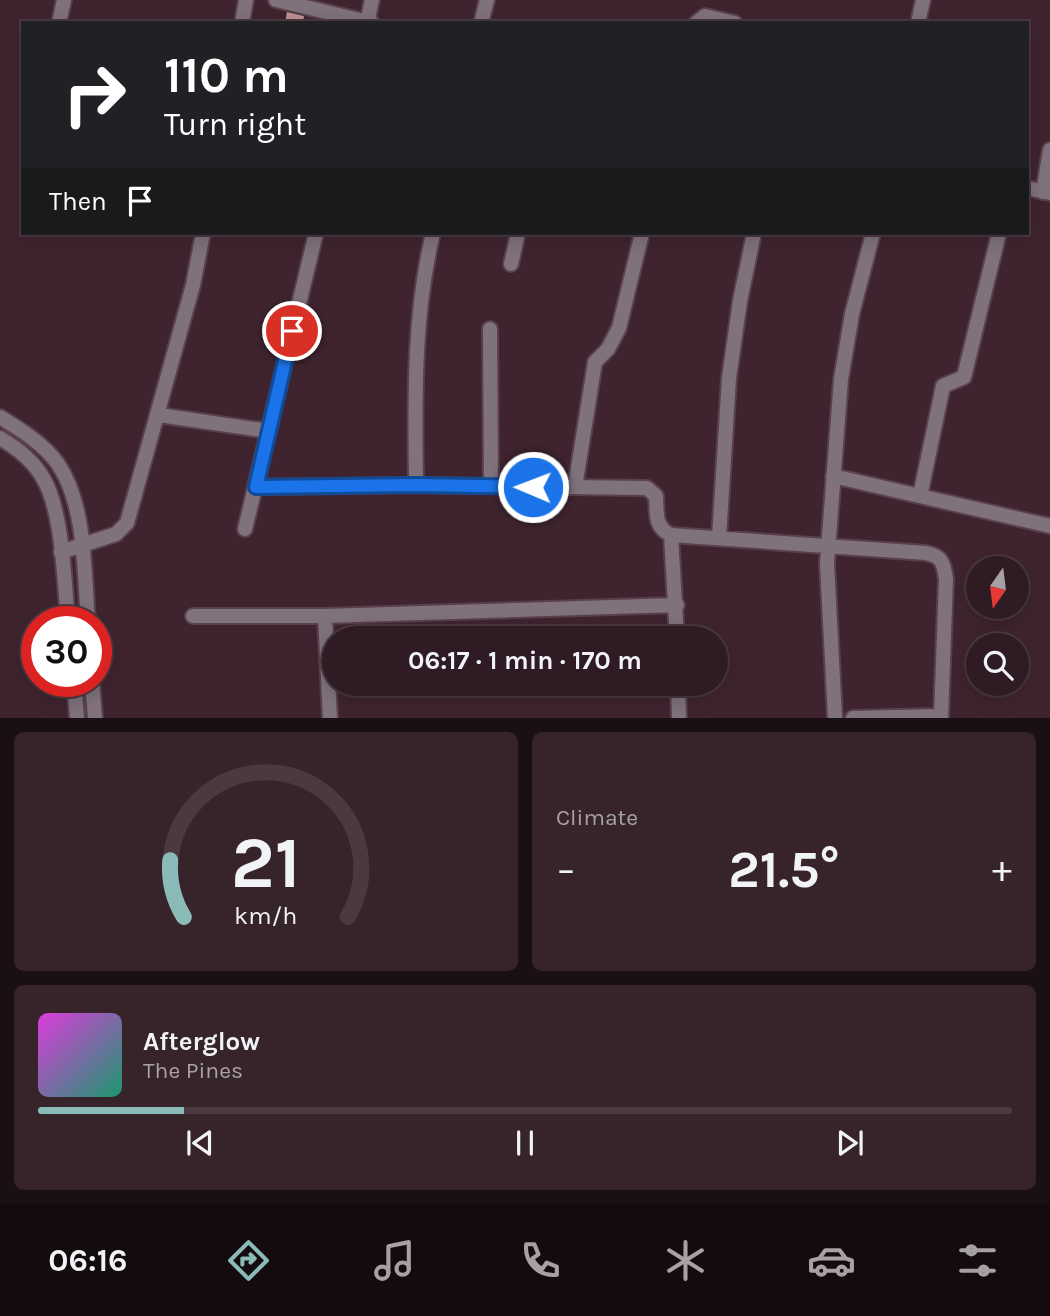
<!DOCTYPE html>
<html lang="en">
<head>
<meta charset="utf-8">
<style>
	:root { --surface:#2f1b23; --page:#37242b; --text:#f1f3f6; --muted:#a7a1a6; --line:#4a3941; --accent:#8bbbb9 }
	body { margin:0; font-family:Karla,sans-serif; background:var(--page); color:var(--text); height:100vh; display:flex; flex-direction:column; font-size:26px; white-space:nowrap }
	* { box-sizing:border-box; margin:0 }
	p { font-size:23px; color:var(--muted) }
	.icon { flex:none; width:38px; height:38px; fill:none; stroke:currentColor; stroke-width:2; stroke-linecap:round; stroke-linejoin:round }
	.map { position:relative; height:718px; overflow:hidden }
	.details { display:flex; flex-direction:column; gap:14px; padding:14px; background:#1a0f13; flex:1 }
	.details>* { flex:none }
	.top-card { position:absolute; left:21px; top:21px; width:1008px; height:214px; border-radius:0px; box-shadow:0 4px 18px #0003,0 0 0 2px var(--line); background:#202124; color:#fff; overflow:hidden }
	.needle { width:46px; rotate:194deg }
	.controls { position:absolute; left:966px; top:556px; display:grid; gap:14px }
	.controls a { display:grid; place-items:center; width:63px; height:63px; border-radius:50%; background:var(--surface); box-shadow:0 4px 18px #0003,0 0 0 2px var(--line); font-size:35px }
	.speed { position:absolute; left:21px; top:606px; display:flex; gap:14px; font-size:35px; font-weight:700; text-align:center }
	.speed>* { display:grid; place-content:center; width:91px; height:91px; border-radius:50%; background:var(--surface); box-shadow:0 4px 18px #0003,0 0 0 2px var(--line); line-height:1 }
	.speed .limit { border:10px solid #d22; background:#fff; color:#111 }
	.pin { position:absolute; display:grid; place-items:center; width:60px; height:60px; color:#fff; margin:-30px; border:4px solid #fff; border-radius:50%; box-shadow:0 2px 7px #0007 }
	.me { position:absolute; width:77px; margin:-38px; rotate:271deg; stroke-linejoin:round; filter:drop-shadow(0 0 5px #0008) }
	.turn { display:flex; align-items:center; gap:24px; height:147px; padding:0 28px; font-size:32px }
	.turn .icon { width:91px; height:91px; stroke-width:2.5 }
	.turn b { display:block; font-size:49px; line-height:60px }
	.then { display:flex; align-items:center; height:66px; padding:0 28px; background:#0003; gap:14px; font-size:26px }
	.big { font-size:52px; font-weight:700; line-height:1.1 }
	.details .widget { flex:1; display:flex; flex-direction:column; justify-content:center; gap:10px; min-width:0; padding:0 24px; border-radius:10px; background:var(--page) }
	.details .dial { align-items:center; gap:0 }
	.dial svg { height:182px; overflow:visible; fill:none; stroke:var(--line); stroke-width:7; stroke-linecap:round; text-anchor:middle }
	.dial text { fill:var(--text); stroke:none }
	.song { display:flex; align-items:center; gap:21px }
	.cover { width:84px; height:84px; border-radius:10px; background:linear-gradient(135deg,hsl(300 70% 55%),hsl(160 70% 35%)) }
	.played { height:7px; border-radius:4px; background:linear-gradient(90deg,var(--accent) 15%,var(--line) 15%) }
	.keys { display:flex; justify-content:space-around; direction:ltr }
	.heat { display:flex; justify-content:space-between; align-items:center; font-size:38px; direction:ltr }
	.details .tiles { flex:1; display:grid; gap:14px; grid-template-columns:1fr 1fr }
	.widget:last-child { grid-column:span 2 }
	.trip { position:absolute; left:322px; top:626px; width:406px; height:70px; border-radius:35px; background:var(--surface); box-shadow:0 4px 18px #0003,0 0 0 2px var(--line); font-weight:700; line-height:70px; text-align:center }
	.tab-bar { display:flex; height:112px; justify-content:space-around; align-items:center; background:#130b0e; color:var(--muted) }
	.tab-bar .icon { width:49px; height:49px }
	.tab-bar .active { color:var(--accent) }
	.tab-bar b { font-size:32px; color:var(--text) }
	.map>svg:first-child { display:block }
</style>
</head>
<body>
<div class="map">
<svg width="1050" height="718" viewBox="0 0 1050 718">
	<rect width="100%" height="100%" fill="#3f242f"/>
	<!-- building -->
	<path fill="#c09195" d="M287,12L304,16L303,23H285Z"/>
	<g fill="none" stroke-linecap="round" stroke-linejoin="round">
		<!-- minor casing -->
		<g stroke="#5a404b" stroke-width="18">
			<path id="minor" d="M276,0L372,23
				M59,23L64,0
				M242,23L246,0
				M367,23L372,0
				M481,23L487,0
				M696,23L705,16L735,23
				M918,23L923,0
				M1027,188L1050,193
				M1043,192L1050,150
				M511,264L518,233
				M490,329L491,486
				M159,415L268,431
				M833,476L1050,526
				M416,485C415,400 413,317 433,233
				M256,487L416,485L647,488L656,496C657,513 654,527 671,535L926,553C942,556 944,564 946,579L941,718
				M575,487L595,362L608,349L619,328L642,233
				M920,496L943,386L964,377L999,233
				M245,529L316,233
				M671,535L677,639
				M719,538L729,378L740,301L754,233
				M61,552L116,534L127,523L193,285L203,233
				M193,616H325L677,605
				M325,616L330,718
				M678,684L679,718
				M835,718L827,563L841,379L852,314L873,233
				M853,718L940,716"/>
		</g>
		<!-- tertiary casing -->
		<g stroke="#5a404b" stroke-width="18">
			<path id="tertiary" d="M0,417C21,430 44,444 58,464C86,505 84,573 88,621
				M0,438C17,448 33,460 43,478C63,511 64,582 68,621
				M74,681L77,718
				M92,681L95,718"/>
		</g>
		<!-- minor -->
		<use href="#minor" stroke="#7f727c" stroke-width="14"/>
		<!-- tertiary -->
		<use href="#tertiary" stroke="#7f727c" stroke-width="14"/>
	</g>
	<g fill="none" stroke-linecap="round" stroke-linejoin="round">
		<!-- route casing -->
		<g stroke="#114b97" stroke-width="18">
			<path id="route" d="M292,331L256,487L416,485L533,487"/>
		</g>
		<!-- route -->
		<use href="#route" stroke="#1a73e8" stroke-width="12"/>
	</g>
</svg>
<div class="controls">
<a><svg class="needle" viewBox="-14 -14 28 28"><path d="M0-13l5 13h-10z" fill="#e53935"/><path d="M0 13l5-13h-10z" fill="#a7a1a6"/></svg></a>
<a><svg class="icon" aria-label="search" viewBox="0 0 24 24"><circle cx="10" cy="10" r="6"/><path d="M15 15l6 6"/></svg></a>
</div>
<div class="speed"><div class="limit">30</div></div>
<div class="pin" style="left:292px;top:331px;background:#d93025"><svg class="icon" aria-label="arrive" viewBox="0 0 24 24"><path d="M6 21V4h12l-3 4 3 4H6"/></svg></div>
<svg class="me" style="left:533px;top:487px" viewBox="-20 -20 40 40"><circle r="17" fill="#1a73e8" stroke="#fff" stroke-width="3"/><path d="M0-11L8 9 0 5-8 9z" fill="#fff"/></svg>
<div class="trip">06:17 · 1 min · 170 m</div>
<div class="top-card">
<div class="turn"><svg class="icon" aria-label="right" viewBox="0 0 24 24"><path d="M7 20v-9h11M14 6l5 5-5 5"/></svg><div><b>110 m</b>Turn right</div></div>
<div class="then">Then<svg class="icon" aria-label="arrive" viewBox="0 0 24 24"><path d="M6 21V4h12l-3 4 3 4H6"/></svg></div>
</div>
</div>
<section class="details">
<div class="tiles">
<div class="widget dial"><svg viewBox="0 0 100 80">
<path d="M14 69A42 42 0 1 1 86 69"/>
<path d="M14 69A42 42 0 0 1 8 44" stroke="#8bbbb9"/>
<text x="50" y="56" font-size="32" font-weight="700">21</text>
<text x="50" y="72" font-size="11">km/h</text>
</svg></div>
<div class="widget"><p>Climate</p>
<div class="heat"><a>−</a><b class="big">21.5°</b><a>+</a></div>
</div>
<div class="widget">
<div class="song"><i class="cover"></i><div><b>Afterglow</b><p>The Pines</p></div></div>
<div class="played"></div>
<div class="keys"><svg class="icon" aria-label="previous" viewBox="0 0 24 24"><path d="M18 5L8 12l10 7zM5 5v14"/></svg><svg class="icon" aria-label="pause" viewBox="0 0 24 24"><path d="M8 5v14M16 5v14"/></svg><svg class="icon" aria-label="next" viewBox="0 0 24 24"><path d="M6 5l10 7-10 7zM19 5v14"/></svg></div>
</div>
</div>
</section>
<nav class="tab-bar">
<b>06:16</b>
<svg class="icon active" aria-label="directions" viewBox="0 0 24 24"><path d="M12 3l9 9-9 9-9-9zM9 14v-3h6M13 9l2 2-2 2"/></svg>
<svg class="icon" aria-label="music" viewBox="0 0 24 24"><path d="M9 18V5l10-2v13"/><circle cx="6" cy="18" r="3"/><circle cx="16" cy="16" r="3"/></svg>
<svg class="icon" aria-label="phone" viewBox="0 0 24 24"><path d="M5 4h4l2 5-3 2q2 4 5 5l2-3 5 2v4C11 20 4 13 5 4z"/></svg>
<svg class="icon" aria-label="climate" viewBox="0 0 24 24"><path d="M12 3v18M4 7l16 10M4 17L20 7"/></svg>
<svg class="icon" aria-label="car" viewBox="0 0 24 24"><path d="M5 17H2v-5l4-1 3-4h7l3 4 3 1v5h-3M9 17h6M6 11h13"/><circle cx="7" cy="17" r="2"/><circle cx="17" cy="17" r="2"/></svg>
<svg class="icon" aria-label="filters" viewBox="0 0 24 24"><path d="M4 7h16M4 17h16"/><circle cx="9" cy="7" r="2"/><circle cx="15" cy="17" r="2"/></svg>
</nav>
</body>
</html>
